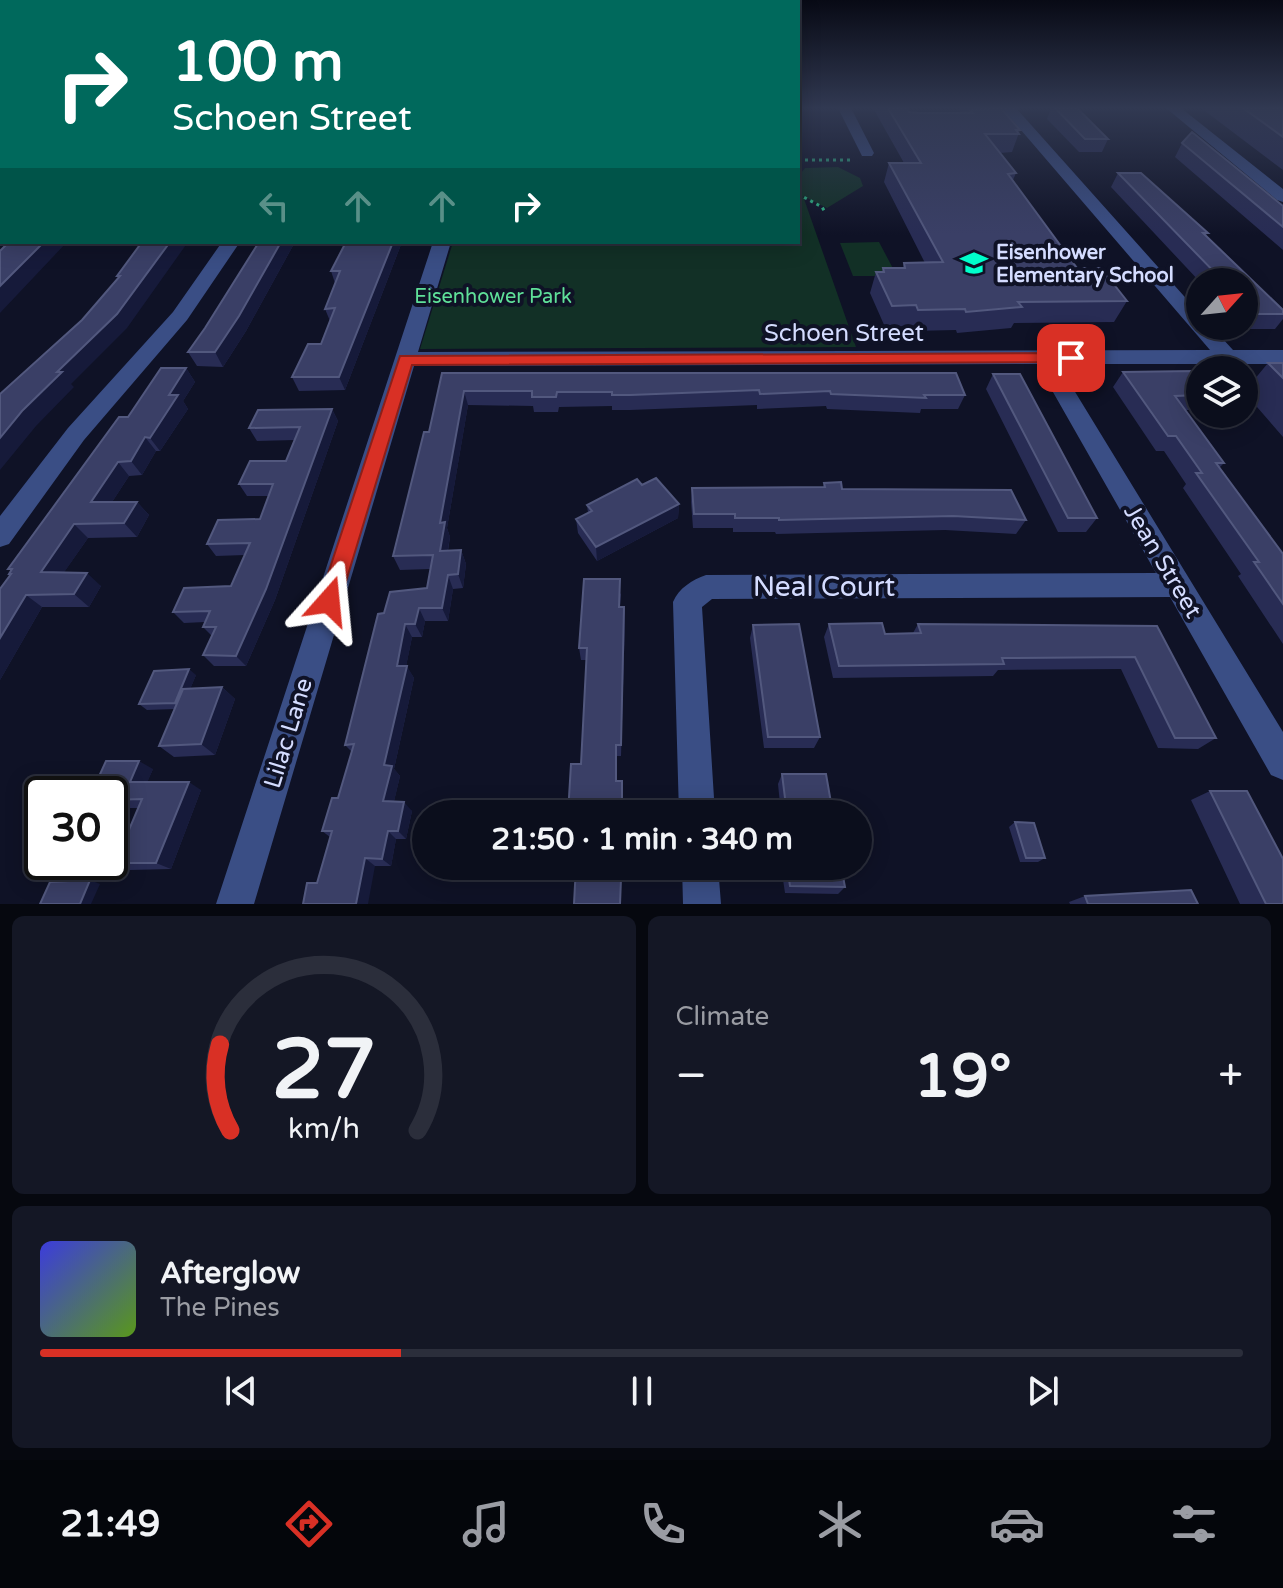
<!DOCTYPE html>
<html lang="en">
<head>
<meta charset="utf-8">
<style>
	:root { --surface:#0b0e1c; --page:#141725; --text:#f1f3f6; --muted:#9a9ca3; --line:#2b2e3b; --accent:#d93025 }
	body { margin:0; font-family:"Varela Round",sans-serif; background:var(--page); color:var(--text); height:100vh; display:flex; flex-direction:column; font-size:30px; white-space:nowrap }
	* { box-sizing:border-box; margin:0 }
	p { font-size:26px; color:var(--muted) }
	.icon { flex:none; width:44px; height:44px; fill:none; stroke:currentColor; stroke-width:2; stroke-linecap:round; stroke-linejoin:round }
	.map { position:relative; height:904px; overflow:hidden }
	.side { display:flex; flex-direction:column; gap:12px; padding:12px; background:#06080f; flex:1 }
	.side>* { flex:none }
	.hud { position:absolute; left:0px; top:0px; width:800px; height:244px; box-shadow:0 4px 20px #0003,0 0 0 2px var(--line); background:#00695c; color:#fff; overflow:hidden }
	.needle { width:52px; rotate:63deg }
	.controls { position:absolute; left:1186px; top:268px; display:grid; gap:16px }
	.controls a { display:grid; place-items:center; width:72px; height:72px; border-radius:50%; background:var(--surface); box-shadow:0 4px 20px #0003,0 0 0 2px var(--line); font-size:40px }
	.speed { position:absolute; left:24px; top:776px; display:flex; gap:16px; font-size:40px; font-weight:700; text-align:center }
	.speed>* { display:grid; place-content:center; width:104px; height:104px; border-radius:50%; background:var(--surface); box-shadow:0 4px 20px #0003,0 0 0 2px var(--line); line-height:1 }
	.speed .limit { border:4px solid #111; border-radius:12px; background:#fff; color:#111 }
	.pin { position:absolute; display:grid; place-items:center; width:68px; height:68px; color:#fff; margin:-34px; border-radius:16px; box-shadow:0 4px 12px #0006 }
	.me { position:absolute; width:88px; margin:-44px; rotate:18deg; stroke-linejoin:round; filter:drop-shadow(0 0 6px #0008) }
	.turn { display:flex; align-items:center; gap:28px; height:168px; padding:0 40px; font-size:36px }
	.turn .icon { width:104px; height:104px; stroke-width:2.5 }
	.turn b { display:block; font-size:56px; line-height:68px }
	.lanes { display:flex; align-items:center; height:76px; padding:0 40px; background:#0003; justify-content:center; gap:40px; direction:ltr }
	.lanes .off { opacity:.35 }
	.big { font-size:60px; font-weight:700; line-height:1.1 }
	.side .tile { flex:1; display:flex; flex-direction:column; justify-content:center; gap:12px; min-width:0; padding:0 28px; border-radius:12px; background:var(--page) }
	.side .dial { align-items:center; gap:0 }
	.dial svg { height:208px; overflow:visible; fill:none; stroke:var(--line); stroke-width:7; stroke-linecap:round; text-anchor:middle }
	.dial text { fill:var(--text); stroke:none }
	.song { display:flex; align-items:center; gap:24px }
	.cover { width:96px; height:96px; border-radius:12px; background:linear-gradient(135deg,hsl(240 70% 55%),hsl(90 70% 35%)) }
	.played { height:8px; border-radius:4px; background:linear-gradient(90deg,var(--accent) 30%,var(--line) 30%) }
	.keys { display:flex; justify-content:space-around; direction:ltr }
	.heat { display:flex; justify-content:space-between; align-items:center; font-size:44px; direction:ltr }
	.side .tiles { flex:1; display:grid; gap:12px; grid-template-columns:1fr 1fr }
	.tile:last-child { grid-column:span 2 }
	.trip { position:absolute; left:412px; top:800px; width:460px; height:80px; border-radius:40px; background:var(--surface); box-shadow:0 4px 20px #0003,0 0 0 2px var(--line); font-weight:700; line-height:80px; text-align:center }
	.tabs { display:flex; height:128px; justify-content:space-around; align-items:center; background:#04060b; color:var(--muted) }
	.tabs .icon { width:56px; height:56px }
	.tabs .selected { color:var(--accent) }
	.tabs b { font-size:36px; color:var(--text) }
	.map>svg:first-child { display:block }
</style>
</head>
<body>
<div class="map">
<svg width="1283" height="904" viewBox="0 0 1283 904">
	<rect width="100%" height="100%" fill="#0f1226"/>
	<!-- green -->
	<path fill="#123026" d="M838,167L860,178L863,186L827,208L803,196L856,347L420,349L453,242H798V177L805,168Z
		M879,242L897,276H853L840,243Z"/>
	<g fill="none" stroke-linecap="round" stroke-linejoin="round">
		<!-- path -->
		<path stroke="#2fb886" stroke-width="3" stroke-dasharray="3 4" stroke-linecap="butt" d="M798,160H852
			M798,194L822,207L825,212"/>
		<!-- minor -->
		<path fill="#3a4e85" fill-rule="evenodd" d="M838,108H851L874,153L872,156H862Z
			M1002,108H1016L1200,314V326H1211L1233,350H1283V364H1058L1283,732V780L1271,775L1170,597L712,599L702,607L715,814H679L673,602C679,588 692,580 706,575L1156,573L1037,364L414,366L254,904H216L433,242H451L418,352L1210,350Z
			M1166,108H1181L1283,189V202L1277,200Z
			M0,211H2V221H0Z
			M0,230H2L0,241Z
			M222,242H240L187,320L84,440L9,544L0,547V516L68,428L173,312Z
			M682,866H718L721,904H683Z"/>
	</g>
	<!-- wall -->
	<path fill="#282c54" d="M873,108H907L909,112L919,113H961L958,108H1001L1020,130L1012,152L1000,153L1016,173L1013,180L1077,268L1127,301L1114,322L1014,323L1011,328L957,333L956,330L911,331L908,326L885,327L870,293L876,272H882L883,268H903L904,263H925L884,182L889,163H904Z
		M1051,108H1077L1108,139L1102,152H1079L1047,119Z
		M1201,108H1283V170Z
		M1182,143L1283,206V250L1175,157Z
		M2,158V196H0V159Z
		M1118,173L1208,233L1206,235L1283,310V319L1275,329H1244L1241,326H1244V282H1200L1111,187Z
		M259,242H295L246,331L223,367L197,366L188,352L205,328Z
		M346,242H402L345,390L299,391L292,377L321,344L330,321L325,309L335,283L331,271Z
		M1268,363H1283V437L1244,392Z
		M186,368L195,382L183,401L188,409L160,451H156L142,475L129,476L112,502H137L149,515L137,537L88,538L64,572L101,586L89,607H42L0,680L10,575L9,574L11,571L8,569L128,417Z
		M1123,372L1200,378V410H1185L1224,463L1219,468L1283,554V644L1238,576L1241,574L1183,488L1186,484L1164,451H1156L1113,387Z
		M442,373L965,395L958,409H921L920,413L827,409L826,406L757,409V405L630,410H612V406L559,407L558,412H534L533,406L468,405L447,528L450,537L448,551L461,550L466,564L463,588L453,589L448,621H425L422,637H412L406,666L414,678L394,769L400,776L394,801L412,811L406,839H396L391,866H375L317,883L330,837L322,831L338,798L352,752L345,745L384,613L427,588L430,569L400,570L393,556L429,432Z
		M993,374L1097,518L1086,532H1058L986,389Z
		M332,409L338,421L275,600L246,666H214L203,655L212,636L203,627L205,622L184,623L173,612L231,586L245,555L216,556L207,544L260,519L268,496H247L239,484L286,461L295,440L257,441L249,428Z
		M824,483L842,489L1026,520L1016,534L945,530L776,534L775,532H733V528H693L691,502L692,488L823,487Z
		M642,485L679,504L678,518L597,561L578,533L576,519L588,513L587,505Z
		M621,593L620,607H624L625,620L621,756H617V781L623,790V814H568L581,764L586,660H581L579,648Z
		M829,624L885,634L913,633L918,624L1157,626L1216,738L1198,749L1158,748L1121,669L998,670L993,676L833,678L824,637Z
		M753,625L820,737L814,748H764L750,638Z
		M196,675L190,689L222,687L235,699L215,755L174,757L159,746L175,709L147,710L139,704Z
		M153,769L147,782L201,790L171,869L130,870L115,863L139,808H110V794Z
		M782,774L833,814H781L778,784Z
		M1210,791L1283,904H1240L1191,800Z
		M1015,822L1045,858L1038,862H1020L1009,827Z
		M567,866H604L603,879H621V904H574L576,870H569Z
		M781,866H841L845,887L838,894L785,893Z
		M1085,896L1198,904H1070L1069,902Z"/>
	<!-- shaded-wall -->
	<path fill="#161a3a" d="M44,242H67L0,313V286Z
		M170,242H188L127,328L71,384L74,387L36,426L0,470V438Z
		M281,242H295L246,331L223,367L215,352Z
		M393,242H402L345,390L339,377Z
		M186,368L195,382L183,401L188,409L160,451L150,438L169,395Z
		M464,391L468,405L447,528L450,537L445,565L440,551V523Z
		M332,409L338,421L275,600L246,666L236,656Z
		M145,437L156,451L142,475L131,461Z
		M118,462L129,476L103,516L91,502Z
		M137,502L149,515L137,537L124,523Z
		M679,504L678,518L597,561L596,547Z
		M74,524L88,538L56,584L41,572Z
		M461,550L466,564L463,588L458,574Z
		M87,573L101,586L89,607L74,594Z
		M448,575L453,589L448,621L442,608Z
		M26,595L42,607L0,680V638Z
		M624,607L625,620L621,756V745Z
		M419,608L425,621L422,637L415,624Z
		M405,624L412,637L404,677L407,666L414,678L394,769L400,776L392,810L383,801L384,765L397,666Z
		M189,669L196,675L182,709L175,703Z
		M222,687L235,699L215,755L201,744Z
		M139,761L153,769L144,790L130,782Z
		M189,782L201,790L171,869L156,863Z
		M404,802L412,811L406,839L398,831Z
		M388,831L396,839L391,866L382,859Z
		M365,858L375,866L368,904H356Z
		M90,880L100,884L91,904H80Z"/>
	<!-- building -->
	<path fill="#3a3f66" stroke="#52587e" stroke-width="2" d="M888,108H907L909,112L919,113H973L970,110L1001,108L1020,130H1016L1019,134H985L1016,173L1008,174L1077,268H1101L1127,301L1018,302L1022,307L966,312L965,309L918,310L916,305L892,306L876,272H884L883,268H905L904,263L943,262L889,163H921Z
		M1055,108H1077L1108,139H1085Z
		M1243,108H1283V137Z
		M1192,132L1283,206V227L1182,143Z
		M2,158V181L0,183V159Z
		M1118,173H1141L1208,233H1203L1283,310V314H1256L1244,302V282H1224Z
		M9,242H44L0,286V251Z
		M142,242H170L117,314L57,372H62L22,411L0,438V394L82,320L120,276H117Z
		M259,242H281L239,316L215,352H188L205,328Z
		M346,242H393L339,377H292L308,344H321L335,308L325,309L340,271H331Z
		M1268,363H1283V378Z
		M161,368H186L169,395H178L150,438L145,437L131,461L118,462L91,502H137L124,523L74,524L41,572L87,573L74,594L26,595L0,638V589L11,574H9L12,569H8L119,417H128Z
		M1194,371L1200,378V395L1175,396L1224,463H1216L1283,554V604L1254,562H1259L1196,473H1202L1176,436H1168L1123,372Z
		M442,373H956L965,395H924L926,398L831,394L830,391L760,394L759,390L630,395H612V392H557L556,397H532V391H464L440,523L445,522L440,551L461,550L458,574L448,575L442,608H419L415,624H405L397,666H407L384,765L392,766L383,801L404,802L398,831H388L382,859L365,858L356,904H303L307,883H317L332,831H322L332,798H338L354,744L345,745L378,614L384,613L390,592L427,588L433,555L393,556L424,432H429Z
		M993,374H1020L1097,518H1068Z
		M332,409L266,589L236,656L203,655L216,627H203L210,611L173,612L184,588L231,586L250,543L207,544L218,520L260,519L273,484H239L250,461H286L300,427L249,428L258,410Z
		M656,478L679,504L596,547L576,519L592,511L587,505L637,479L642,485Z
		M841,482L842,489L1011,490L1026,520L953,516L779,520V518H735V514H694L692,488L825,487L824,483Z
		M584,579H620L619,607H624L621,745H616V781H622V807L615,808V814H568L571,764H581L587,648H579Z
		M882,623L885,634L921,633L918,624L1157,626L1216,738H1175L1135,657L1002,658L1004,664L839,666L829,624Z
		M799,624L820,737H768L753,625Z
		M189,669L175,703L139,704L154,671Z
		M222,687L201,744L159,746L183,689Z
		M106,761H139L130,782H189L156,863H115L142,799L110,800V794H91Z
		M782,774H826L833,814H787Z
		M1210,791H1247L1283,859V904H1266Z
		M1015,822L1034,823L1045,858H1026Z
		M576,866H602V879H621L620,904H574Z
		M787,866H841L845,887L790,886Z
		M90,880L80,904H40L50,882Z
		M1191,890L1198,904H1088L1085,896Z"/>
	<!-- sky -->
	<linearGradient id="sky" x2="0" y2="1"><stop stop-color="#080a15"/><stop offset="0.46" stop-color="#313952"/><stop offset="1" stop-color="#313952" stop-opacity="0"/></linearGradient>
	<rect width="1283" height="235" fill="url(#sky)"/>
	<!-- route -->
	<path fill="#d93025" stroke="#8d1f18" stroke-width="2" d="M1071,353L1077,354V362L412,365L340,601L337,608L329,611L322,608L319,601L400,356Z"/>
	<!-- icons -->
	<defs>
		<g id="school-bare" transform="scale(2.16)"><path d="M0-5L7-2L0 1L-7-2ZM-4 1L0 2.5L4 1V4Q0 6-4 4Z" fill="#00ffcb" stroke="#0f1226" stroke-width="2.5" paint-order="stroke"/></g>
	</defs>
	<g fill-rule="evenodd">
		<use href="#school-bare" x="974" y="263"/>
	</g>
	<g text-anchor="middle" stroke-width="8" stroke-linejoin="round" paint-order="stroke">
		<!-- far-poi labels -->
		<g font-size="20" font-weight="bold" fill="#d4dcff" stroke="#0f1226" text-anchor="start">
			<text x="996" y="259">Eisenhower<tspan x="996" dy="23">Elementary School</tspan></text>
		</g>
		<!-- far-park labels -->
		<g font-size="20" fill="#5fe099" stroke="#0f1226">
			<text x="493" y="303">Eisenhower Park</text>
		</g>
		<!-- street labels -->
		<g font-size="24" fill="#d4dcff" stroke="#0f1226">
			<text x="844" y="341">Schoen Street</text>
			<text transform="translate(1163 561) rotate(59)" y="8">Jean Street</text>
			<text transform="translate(288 733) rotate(-73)" y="8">Lilac Lane</text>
		</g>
		<!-- near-street labels -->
		<g font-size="28" fill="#d4dcff" stroke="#0f1226">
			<text x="824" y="596">Neal Court</text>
		</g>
	</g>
</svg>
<div class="controls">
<a><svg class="needle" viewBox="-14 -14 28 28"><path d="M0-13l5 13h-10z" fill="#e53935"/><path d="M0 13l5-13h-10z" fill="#9a9ca3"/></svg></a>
<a><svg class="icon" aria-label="layers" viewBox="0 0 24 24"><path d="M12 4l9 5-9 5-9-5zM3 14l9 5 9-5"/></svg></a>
</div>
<div class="speed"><div class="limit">30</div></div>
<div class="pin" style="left:1071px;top:358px;background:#d93025"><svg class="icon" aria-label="arrive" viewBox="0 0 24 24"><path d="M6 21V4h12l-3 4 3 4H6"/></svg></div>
<svg class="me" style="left:329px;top:601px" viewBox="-20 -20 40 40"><path d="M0-17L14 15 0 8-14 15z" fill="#d93025" stroke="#fff" stroke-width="4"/></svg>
<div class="trip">21:50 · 1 min · 340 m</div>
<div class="hud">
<div class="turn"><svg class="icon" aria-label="right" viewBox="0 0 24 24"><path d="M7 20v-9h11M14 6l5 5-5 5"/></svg><div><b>100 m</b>Schoen Street</div></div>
<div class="lanes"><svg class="icon off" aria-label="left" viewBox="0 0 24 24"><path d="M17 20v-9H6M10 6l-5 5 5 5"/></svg><svg class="icon off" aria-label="ahead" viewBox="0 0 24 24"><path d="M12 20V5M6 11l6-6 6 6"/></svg><svg class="icon off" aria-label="ahead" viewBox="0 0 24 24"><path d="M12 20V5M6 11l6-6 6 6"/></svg><svg class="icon" aria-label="right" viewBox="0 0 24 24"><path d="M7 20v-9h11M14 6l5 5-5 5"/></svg></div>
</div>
</div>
<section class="side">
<div class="tiles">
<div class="tile dial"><svg viewBox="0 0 100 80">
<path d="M14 69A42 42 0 1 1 86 69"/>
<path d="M14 69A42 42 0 0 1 10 36" stroke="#d93025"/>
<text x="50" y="56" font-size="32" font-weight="700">27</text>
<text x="50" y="72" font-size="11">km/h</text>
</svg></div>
<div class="tile"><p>Climate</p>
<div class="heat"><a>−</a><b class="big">19°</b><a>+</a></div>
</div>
<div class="tile">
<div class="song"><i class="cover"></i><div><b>Afterglow</b><p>The Pines</p></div></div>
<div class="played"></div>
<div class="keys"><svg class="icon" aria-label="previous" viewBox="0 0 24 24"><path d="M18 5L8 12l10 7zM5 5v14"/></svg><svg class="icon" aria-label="pause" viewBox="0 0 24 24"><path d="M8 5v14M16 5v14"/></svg><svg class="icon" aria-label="next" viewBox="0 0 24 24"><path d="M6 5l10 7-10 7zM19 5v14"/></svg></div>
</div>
</div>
</section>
<nav class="tabs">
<b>21:49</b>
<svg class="icon selected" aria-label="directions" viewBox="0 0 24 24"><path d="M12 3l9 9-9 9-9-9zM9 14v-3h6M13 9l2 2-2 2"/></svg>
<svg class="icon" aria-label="music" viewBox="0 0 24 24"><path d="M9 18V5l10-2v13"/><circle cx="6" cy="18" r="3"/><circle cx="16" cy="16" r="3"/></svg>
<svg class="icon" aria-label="phone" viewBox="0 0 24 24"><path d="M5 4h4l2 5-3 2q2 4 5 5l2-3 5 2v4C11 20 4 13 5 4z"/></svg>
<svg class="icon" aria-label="climate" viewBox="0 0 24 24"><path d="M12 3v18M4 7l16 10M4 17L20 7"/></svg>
<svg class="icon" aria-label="car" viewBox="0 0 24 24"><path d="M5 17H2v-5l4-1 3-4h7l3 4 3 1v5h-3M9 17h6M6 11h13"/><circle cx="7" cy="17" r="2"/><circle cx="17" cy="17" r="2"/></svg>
<svg class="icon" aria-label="filters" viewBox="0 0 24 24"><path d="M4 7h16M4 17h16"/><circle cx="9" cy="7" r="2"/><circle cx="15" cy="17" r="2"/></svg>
</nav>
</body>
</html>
